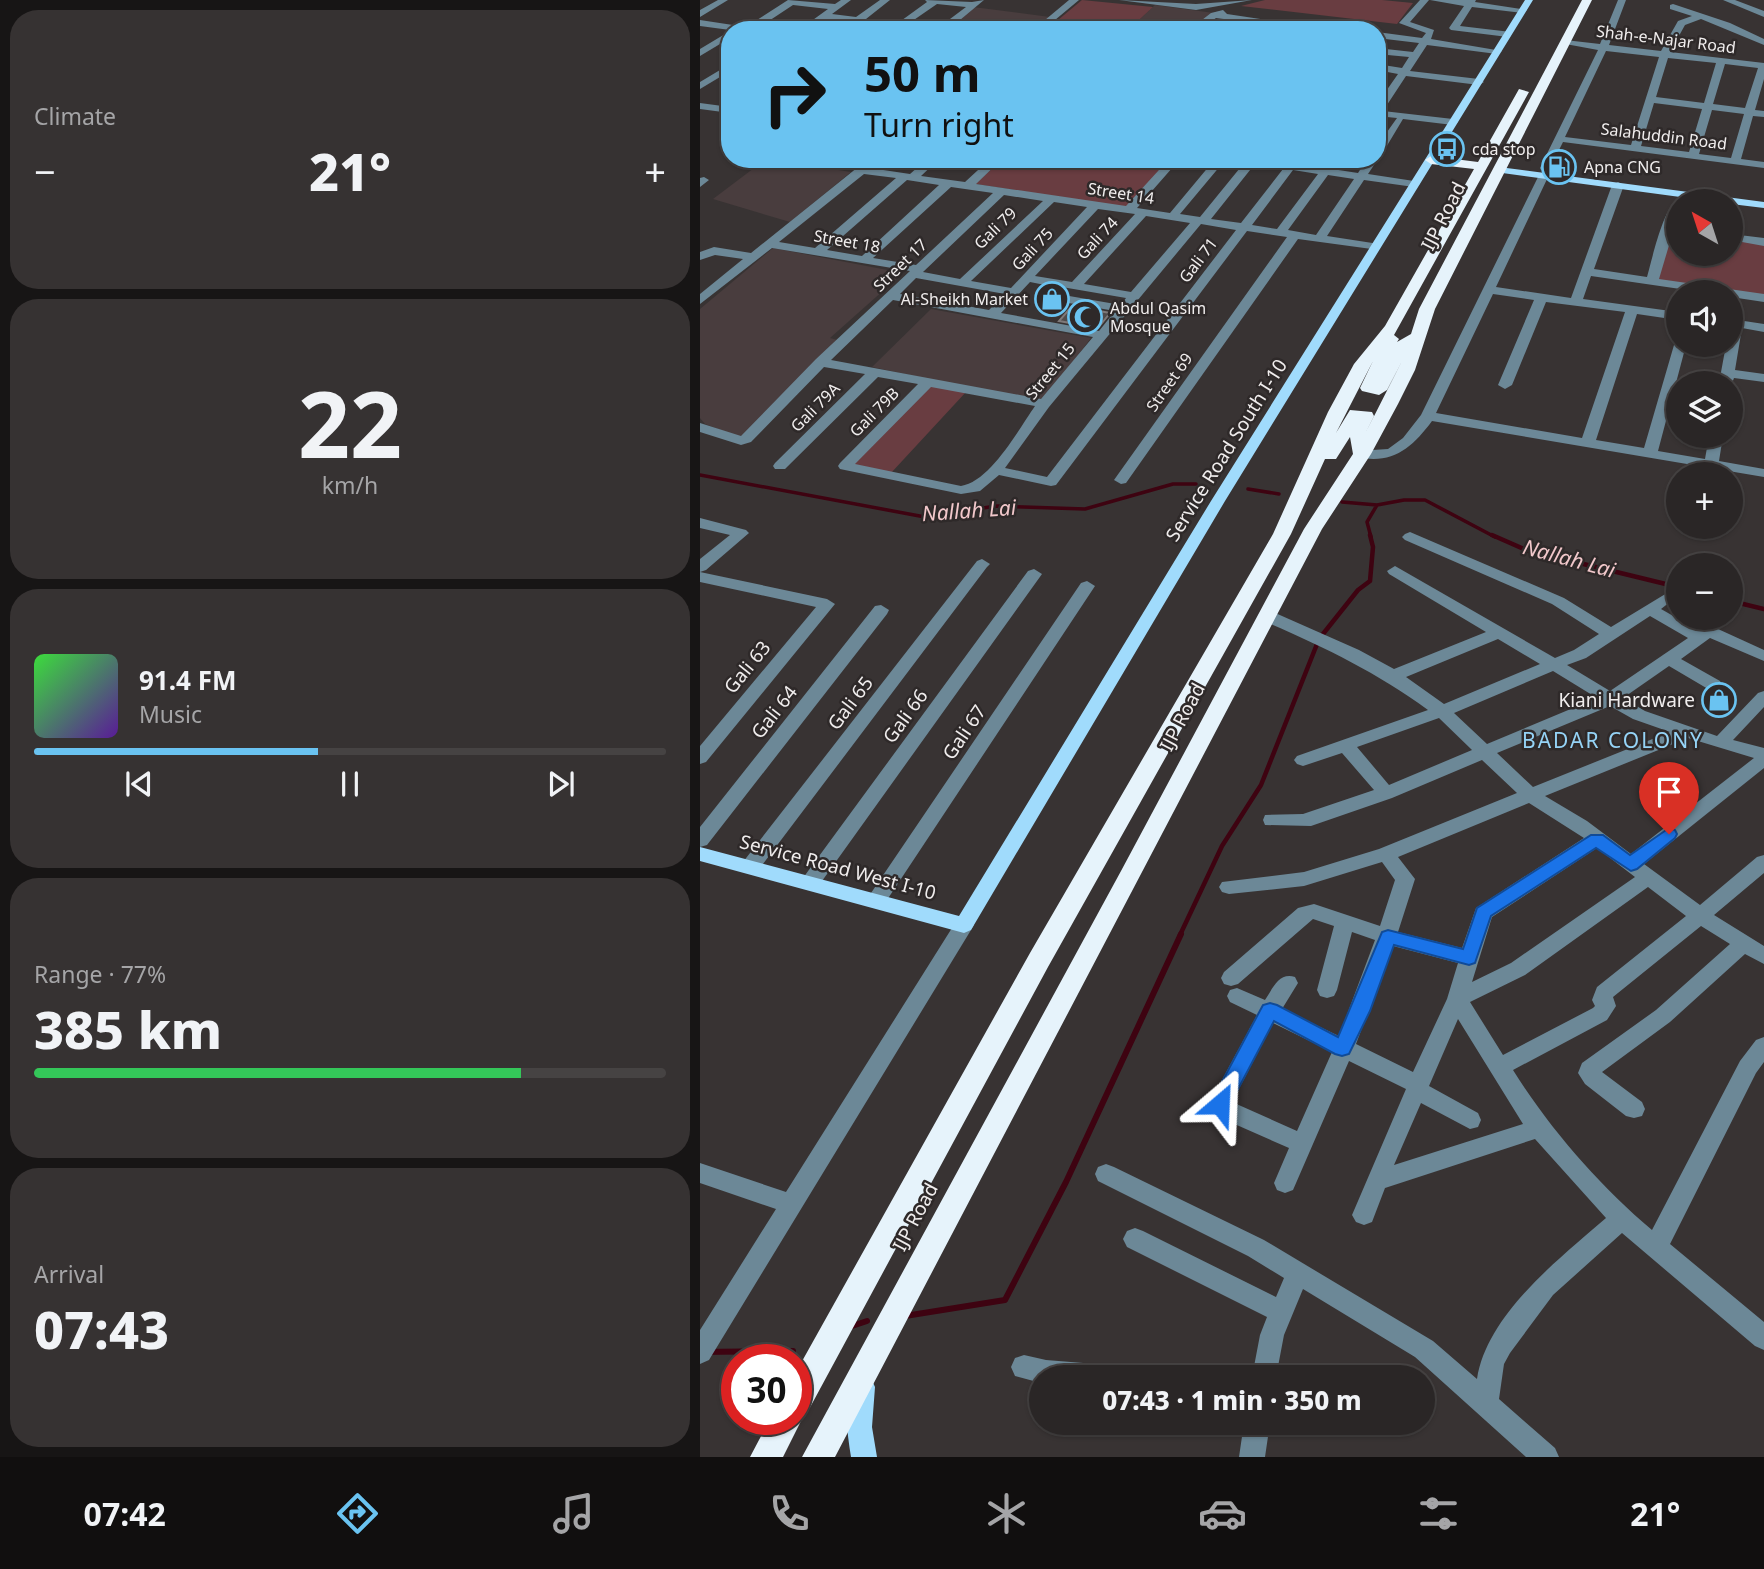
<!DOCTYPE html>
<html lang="en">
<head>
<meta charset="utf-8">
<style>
	:root { --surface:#2a2626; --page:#363232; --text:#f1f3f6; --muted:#a5a5a7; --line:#464343; --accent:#6ac3f1 }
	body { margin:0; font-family:"Noto Sans",sans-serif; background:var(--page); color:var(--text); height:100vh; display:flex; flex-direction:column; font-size:26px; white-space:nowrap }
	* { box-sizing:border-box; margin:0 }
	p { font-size:23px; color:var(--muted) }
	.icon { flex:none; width:38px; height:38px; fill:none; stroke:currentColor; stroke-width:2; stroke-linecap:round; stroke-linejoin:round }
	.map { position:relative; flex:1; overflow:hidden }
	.sheet { display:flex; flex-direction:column; gap:10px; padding:10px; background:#171515; width:700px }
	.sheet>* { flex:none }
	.banner { position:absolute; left:21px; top:21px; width:665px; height:147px; border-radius:28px; box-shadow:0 2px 5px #0004,0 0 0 2px var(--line); background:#6ac3f1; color:#111; overflow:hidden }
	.needle { width:46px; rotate:321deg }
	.tools { position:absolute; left:966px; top:189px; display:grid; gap:14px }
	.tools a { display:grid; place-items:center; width:77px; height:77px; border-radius:50%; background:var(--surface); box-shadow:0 2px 5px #0004,0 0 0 2px var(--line); font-size:35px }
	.speed { position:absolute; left:21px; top:1344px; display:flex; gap:14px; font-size:35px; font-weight:700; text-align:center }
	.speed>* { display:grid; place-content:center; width:91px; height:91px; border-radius:50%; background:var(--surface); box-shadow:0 2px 5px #0004,0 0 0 2px var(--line); line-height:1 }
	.speed .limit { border:10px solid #d22; background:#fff; color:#111 }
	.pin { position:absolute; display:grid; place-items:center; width:60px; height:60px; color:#fff; margin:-72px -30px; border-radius:50% 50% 50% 0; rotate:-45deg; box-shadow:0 0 7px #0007 }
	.pin .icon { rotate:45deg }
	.me { position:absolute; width:77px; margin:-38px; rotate:26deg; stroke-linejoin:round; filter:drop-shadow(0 0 5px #0008) }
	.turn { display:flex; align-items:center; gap:24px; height:147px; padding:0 28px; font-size:32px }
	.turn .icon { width:91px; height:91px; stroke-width:2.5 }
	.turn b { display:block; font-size:49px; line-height:60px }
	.big { font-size:52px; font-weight:800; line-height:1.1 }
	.sheet .tile { flex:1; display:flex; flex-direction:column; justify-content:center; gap:10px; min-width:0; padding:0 24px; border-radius:28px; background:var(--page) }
	.sheet .dial { align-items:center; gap:0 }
	.dial b { font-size:91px; line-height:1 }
	.song { display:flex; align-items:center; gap:21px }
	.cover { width:84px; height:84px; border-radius:10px; background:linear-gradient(135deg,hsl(120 70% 55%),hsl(270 70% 35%)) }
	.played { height:7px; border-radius:4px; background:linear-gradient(90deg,var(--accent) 45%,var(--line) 45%) }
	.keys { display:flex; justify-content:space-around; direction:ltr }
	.heat { display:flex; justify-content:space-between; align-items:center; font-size:38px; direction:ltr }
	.charge { height:10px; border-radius:5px; background:linear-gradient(90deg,#34c759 77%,var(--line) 0) }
	.trip { position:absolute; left:329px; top:1365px; width:406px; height:70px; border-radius:35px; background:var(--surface); box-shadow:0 2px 5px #0004,0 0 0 2px var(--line); font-weight:800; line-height:70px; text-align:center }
	.tabs { display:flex; height:112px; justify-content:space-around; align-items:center; background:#110f0f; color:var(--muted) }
	.tabs .icon { width:49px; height:49px }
	.tabs .current { color:var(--accent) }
	.tabs b { font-size:32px; color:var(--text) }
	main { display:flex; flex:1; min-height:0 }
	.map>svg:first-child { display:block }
</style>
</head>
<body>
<main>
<section class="sheet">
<div class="tile"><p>Climate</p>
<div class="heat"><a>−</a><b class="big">21°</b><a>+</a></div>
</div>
<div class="tile dial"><b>22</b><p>km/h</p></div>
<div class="tile">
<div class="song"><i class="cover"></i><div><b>91.4 FM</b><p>Music</p></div></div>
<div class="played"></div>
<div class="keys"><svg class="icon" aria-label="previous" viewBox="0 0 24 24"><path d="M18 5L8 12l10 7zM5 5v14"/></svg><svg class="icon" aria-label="pause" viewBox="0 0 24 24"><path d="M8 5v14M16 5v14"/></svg><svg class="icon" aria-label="next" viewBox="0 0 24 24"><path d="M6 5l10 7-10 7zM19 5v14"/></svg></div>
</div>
<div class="tile"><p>Range · 77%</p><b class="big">385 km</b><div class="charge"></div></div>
<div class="tile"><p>Arrival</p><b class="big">07:43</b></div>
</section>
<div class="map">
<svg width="1064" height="1457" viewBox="0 0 1064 1457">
	<rect width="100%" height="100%" fill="#383333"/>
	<!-- built -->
	<path fill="#493d3e" d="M455,5L514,13L496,30H428Z
		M273,7L350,17L334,30H244Z
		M66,159H69L151,172L90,222L13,199Z
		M73,248L203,273L130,338L145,342L41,438L5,424L0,418V309Z
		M231,309L391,338L341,403L172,367Z"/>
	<!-- green -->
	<path fill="#693d41" d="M382,0L453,7L428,30H346Z
		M565,0H682L713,3L697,24L541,6Z
		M303,159H423L466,165L431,208L275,184Z
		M967,228L978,229V254H1031V237L1064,242V298L952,281Z
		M229,385L266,392L191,473L152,465Z"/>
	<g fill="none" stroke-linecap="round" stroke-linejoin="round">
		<!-- stream-far2 -->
		<path stroke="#3e0311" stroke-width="3.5" d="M0,475L225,517L296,506L385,509L473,484H496
			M548,489L579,494
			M642,502L677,505L704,500H725L795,537
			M671,537L667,522L677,505"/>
		<!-- stream-far1 -->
		<path stroke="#3e0311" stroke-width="4.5" d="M792,535L826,550L978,587
			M1031,601L1064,609
			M480,935L522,846L561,785L619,639L658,590L670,581L673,547L670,535"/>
		<!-- stream -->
		<path stroke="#3e0311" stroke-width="6" d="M205,1316L305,1300L366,1182L481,934
			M149,1327L167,1321
			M0,1352L93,1351"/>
	</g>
	<!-- building -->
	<path fill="#504b4b" stroke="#7e7979" stroke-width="2" d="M372,306L410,313L398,328L359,321Z"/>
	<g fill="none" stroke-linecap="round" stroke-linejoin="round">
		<!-- minor -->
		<path fill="#6c8897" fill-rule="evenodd" d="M18,0H28L0,17V10Z
			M88,0L135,4L141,0H151L132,14L156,17L180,0H190L166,19L198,23L227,2L225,0L272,2L284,0L248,30L199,29L125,19L109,30H99L128,9L93,5L55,30H30L0,26V20L46,27ZM237,4L266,7L238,28L208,24Z
			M369,0H379L343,30H333Z
			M419,0L496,4L552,0L496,10Z
			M720,0H729L710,22L734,30L731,39L802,51L797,54L727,45L710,71L779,79L784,82L779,85L706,76L683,111L753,119L758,122L753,125L703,119L682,154L677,157V146L697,118L677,116V104L698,74L677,70V64L702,68L709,57L677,54V48L713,52L719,43L677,38V32L722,38L726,33L699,23Z
			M730,0H776L775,2L827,10L823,13L772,7L760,26L811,32V36L808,37L751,30L749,28L764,6Z
			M918,0H926L909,45L961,51L978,21L992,16L970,9V5L973,4L1030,23L1064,39V45L1001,19L985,25L970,52L1064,63V79L1055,110L1064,111V117L1053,116L1041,159L1064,162V168L863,142L849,170H841L840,168L898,50L860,43L865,40L900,44ZM906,51L959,57L931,145L865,137ZM968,58L1016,63L1004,103L956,97ZM1025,64L1058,68L1045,108L1013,104ZM954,103L1002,109L989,152L941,146ZM1012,110L1044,114L1031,158L999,154Z
			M1023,0H1035L1064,11V17Z
			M523,10L527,14L635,30H608L516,18L499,30H489L511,13Z
			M30,31V38L0,56V49Z
			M30,64V71L0,89V82Z
			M0,103L30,107V113L0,109Z
			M677,157L678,159L668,174L714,181L720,184L714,187L664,180L627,236L679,244V250L598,239L426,483L421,484L414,480L587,237L547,231L356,485L351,486L299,475L280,491L261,494L140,469L138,466L140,463L218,384L178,377L85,469H75L73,466L75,463L165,374L124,367L51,442L41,445L0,432V423L41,436L116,359L210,271L72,248L0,304V294L43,259L15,255L0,260V252L14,247L51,253L168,159H180L170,168L210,174L227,159H239L221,176L265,182L290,159H302L276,184L426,206L469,159H480L437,208L470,213L515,159H526L480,214L500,217L544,163L532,159L587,163L590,159H601L598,164L622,168L628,159H639L632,169L658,173L667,159ZM554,165L583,169L541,223L511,219ZM593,170L618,174L577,229L552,225ZM164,174L196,178L115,248L79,242ZM628,175L654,179L616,235L588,230ZM207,180L239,185L162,256L127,250ZM251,187L293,193L216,265L173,258ZM304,195L343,201L260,279L223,272ZM354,202L387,207L311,288L271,281ZM398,209L435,214L372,282L335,276ZM446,216L490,223L431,292L384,284ZM501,224L536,230L347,477L305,468L349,407ZM216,278L305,294L289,310L200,294ZM330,282L345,285L338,295L340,298L415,311L399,331L301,313ZM356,286L426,298L421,305L352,293ZM193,300L393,337L341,399L131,360ZM231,387L335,406C319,429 290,482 261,486L155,464Z
			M839,175L848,177L796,287L871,298L912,185L918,182L924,185L894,269L947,277C952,260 963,207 978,200L982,201H978V215L959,279L1064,294V302L1031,297V292H1001L891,276L883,299L978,312V320L937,314L896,440L944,448L974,345L978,342V345H986L958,451L1005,459L1009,436H1023L1019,461L1064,469V477L732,421C712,448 692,465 657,457V451L688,449L703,438L721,415ZM793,294L834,300L798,385L805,389L812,385L846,302L925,312L882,438L736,413Z
			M4,177L9,180L0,187V178Z
			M1031,234L1064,238V246L1031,240Z
			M1031,319L1064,324V332L1042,328L1035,370L1064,374V382L1034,378L1031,386V383H1019L1026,345H1031Z
			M0,518L46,530L49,533L6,570L0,572V559L30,535L0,528Z
			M710,532L864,598L911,627L967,593L975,598L961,609L998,630L1011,618H1028L1018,629L1064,650V661L1010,638L981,659L1020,681L1022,685L1020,689H1008L969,666L923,698L945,711L1017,736L1058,693L1064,691V707L1033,740L1064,748V768L944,864L1000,905L1057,857L1064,855V873L1014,915L1064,946V964L1045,954L970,1022L902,1072L942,1102L945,1109L942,1116L934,1118L926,1116L885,1084L878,1073L882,1063L956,1010L1030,944L1001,926L913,997L916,1006L907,1020L813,1070C850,1129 899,1185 952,1230L1040,1061L1056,1040L1064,1037V1062L1056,1073L970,1244L1064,1322V1350L1055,1346L922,1233L853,1295L810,1353L804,1364L799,1399L855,1448L859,1457H826L715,1357L603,1289L584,1335L576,1377H552L560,1335L567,1317L427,1247L423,1239L427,1231L435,1228L443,1231L576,1297L584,1278L548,1256L398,1181L395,1174L398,1167L406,1164L414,1167L564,1240L733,1341L777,1379C787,1314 859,1259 906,1218L835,1139L685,1188L672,1222L664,1225L656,1222L652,1215L706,1089L649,1061L593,1190L585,1193L577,1190L574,1183L589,1148L514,1115L509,1104L557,1015L530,1002L527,996L530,990L537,988L565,1000C573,988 579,972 595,977L598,983L582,1009L639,1036L675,940L652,932L637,990L634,996L627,998L620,996L617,990L634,926L613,919L538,984L531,986L524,984L521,978L524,972L598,908L614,904L680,926L695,880L682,862L604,886L529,894L522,892L519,887L522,882L604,872L679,849L817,793L782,760L692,798L611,826L565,825L563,820L565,815L603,814L674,790L642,753L603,766L597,764L594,760L597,756L728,710C674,671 622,646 561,620L559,616L561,612H573L659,650L694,669L786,632L689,574L687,571L695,566L855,658L874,650L899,634L852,604L705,540L702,537L705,534ZM950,616L988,638L910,691L867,665L886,658ZM798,639L840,664L744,704L706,677ZM853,671L897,698L787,744L754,713ZM910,706L933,719L970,732L833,787L797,753ZM739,718L772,750L689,785L657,747ZM988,738L1054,758L931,854L887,821L845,796ZM829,803L884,838L776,908L762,948L698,932L715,879L698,857ZM897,848L935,877L811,963L772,982L792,917ZM948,887L986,916L897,987L892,1000L895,1006L893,1008L803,1055L770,1002L825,975ZM693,946L758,963L747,999L713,1072L656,1044ZM758,1019L823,1124L694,1165L721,1103L770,1129L778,1127L781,1120L778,1113L729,1086ZM573,1023L632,1052L597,1131L532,1102Z
			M282,559L290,564L287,567L57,872H43L40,867L43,862L277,561Z
			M334,569L342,574L117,888H103L100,883L103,878L328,571Z
			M0,572L127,599L135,604L6,762L0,764V746L116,607L0,582Z
			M387,581L395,586L183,906L176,908L169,906L166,901L169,896L381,583Z
			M181,605L189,610L187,614L7,845L0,847V827L175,606Z
			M264,917L271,920L274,925L271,930L9,1360L0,1364V1330L76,1209L0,1183V1163L86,1192L257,920Z
			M324,1355L346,1360L408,1365L417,1368L421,1377H341V1383L315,1376L311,1367L315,1358Z
			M544,1423H570L565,1457H539Z"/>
		<!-- major -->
		<path fill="#a0dbfc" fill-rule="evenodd" d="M825,0H833L525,501L271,930L264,933L0,861V847L259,916L511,501Z
			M799,167L1064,202V208L1031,204V201H1010L795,172L794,170Z
			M162,1375L171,1378L175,1387L172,1427L177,1457H151C147,1432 143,1403 153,1378Z"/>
		<!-- highway -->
		<path fill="#e6f3fb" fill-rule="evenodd" d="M882,0H892L735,309L715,370L698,404L671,454L622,529L135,1457H102L421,871L604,529L653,454L650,437L636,459H625L591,534L348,967L107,1413L101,1415L102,1419L83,1457H50L70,1419H96V1372L330,953L573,534L628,412L654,364L685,326L774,169L731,164L725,160L731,156L778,162L819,89L829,92L694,335L699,339L697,342L711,334L719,309ZM673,361L660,388L662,391L679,395L687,390L702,361L666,432L674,416L672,412L650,410L636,433Z"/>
	</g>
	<!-- route -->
	<path fill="#1a73e8" stroke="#114b97" stroke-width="2" d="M969,828L975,830L977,834L975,838L937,869L931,871L896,848L791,916L775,963L769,965L694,945L670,1011L649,1054L642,1056L635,1054L574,1021L527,1110L520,1112L513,1110L510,1104L563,1005L570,1003L577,1005L638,1037L682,932L688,930L763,949L777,908L891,835H903L930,855Z"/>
	<!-- icons -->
	<defs>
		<g id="bus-ring" transform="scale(1.75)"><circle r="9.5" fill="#2e2929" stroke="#6ac3f1" stroke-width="1.5"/><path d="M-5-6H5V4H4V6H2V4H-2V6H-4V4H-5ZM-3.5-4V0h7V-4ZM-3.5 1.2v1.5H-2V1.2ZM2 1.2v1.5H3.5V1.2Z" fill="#6ac3f1"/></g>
		<g id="fuel-ring" transform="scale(1.75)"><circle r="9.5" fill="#2e2929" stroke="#6ac3f1" stroke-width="1.5"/><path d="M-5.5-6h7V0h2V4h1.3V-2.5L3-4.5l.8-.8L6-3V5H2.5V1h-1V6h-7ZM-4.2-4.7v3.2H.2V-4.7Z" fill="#6ac3f1"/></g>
		<g id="shop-ring" transform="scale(1.75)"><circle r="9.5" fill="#2e2929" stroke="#6ac3f1" stroke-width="1.5"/><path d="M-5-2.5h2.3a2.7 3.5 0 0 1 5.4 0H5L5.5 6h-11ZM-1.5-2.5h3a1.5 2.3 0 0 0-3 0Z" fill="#6ac3f1"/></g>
		<g id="mosque-ring" transform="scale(1.75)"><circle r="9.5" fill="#2e2929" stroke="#6ac3f1" stroke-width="1.5"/><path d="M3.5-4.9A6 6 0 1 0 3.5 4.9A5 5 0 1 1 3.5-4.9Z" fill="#6ac3f1"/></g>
	</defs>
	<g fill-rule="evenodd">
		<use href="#bus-ring" x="747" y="149"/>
		<use href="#fuel-ring" x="859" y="167"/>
		<use href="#shop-ring" x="352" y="299"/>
		<use href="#mosque-ring" x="385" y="317"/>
		<use href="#shop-ring" x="1019" y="700"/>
	</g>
	<g text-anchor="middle" stroke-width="5" stroke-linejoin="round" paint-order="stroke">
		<!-- far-street labels -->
		<g font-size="16" fill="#f0eded" stroke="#2e2929">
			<text transform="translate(966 39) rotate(7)" y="6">Shah-e-Najar Road</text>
			<text transform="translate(964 136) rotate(7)" y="6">Salahuddin Road</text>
			<text transform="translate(421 193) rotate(9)" y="6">Street 14</text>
			<text transform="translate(295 228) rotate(-44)" y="6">Gali 79</text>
			<text transform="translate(397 238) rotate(-47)" y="6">Gali 74</text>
			<text transform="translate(147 241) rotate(10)" y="6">Street 18</text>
			<text transform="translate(332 249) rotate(-47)" y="6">Gali 75</text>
			<text transform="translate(498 260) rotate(-53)" y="6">Gali 71</text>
			<text transform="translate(200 265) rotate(-44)" y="6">Street 17</text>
			<text transform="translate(350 371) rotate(-51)" y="6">Street 15</text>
			<text transform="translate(469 382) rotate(-55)" y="6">Street 69</text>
			<text transform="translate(115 407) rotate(-45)" y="6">Gali 79A</text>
			<text transform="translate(174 412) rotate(-45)" y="6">Gali 79B</text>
		</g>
		<!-- far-poi labels -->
		<g font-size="16" fill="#f0eded" stroke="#2e2929" text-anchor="start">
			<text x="772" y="155">cda stop</text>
			<text x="884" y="173">Apna CNG</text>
			<text x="328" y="305" text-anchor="end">Al-Sheikh Market</text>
			<text x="410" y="314">Abdul Qasim<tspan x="410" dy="18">Mosque</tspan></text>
		</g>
		<!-- street labels -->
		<g font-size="19" fill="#f0eded" stroke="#2e2929">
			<text transform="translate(743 216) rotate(-63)" y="7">IJP Road</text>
			<text transform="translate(526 450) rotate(-58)" y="7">Service Road South I-10</text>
			<text transform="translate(47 667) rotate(-51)" y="7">Gali 63</text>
			<text transform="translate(150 703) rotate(-53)" y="7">Gali 65</text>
			<text transform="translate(74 712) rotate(-52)" y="7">Gali 64</text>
			<text transform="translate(205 716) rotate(-54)" y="7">Gali 66</text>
			<text transform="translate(482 717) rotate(-62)" y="7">IJP Road</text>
			<text transform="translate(264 732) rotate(-56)" y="7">Gali 67</text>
			<text transform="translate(138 867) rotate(15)" y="7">Service Road West I-10</text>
			<text transform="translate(215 1217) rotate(-62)" y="7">IJP Road</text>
		</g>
		<!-- poi labels -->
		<g font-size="19" fill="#f0eded" stroke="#2e2929" text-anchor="end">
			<text x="995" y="707">Kiani Hardware</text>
		</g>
		<!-- water labels -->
		<g font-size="21" font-style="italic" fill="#f2c8cb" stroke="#2e2929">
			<text transform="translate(269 511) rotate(-4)" y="7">Nallah Lai</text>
			<text transform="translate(869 559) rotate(15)" y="7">Nallah Lai</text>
		</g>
		<!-- neighbourhood labels -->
		<g font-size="21" letter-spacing="2" fill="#95d3f6" stroke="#2e2929">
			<text x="913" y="748">BADAR COLONY</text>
		</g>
	</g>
</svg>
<div class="tools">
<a><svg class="needle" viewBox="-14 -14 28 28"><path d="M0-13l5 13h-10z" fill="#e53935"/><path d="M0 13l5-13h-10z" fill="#a5a5a7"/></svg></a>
<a><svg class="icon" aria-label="sound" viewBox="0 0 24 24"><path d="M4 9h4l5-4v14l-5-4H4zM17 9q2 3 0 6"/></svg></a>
<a><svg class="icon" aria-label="layers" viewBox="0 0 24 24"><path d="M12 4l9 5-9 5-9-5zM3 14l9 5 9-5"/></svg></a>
<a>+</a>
<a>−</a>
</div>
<div class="speed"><div class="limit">30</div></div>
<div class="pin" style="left:969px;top:834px;background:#d93025"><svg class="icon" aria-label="arrive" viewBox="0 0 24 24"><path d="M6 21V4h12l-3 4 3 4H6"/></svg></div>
<svg class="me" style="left:520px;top:1104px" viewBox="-20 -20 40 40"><path d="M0-17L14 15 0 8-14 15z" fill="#1a73e8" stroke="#fff" stroke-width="4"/></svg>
<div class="trip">07:43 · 1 min · 350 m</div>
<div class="banner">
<div class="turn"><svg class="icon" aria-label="right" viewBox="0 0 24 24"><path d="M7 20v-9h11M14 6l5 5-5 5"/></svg><div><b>50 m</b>Turn right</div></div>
</div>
</div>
</main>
<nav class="tabs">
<b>07:42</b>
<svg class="icon current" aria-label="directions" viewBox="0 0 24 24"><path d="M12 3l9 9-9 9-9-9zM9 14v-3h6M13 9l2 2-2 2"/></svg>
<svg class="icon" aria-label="music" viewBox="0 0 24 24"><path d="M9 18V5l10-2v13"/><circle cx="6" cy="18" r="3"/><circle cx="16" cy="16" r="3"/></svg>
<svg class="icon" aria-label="phone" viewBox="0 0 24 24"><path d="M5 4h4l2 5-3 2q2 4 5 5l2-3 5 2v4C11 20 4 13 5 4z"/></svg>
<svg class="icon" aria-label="climate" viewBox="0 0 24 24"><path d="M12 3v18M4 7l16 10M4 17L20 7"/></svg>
<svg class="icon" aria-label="car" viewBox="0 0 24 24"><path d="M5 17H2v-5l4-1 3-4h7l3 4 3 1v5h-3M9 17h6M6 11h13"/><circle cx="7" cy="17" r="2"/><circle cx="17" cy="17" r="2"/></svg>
<svg class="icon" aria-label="filters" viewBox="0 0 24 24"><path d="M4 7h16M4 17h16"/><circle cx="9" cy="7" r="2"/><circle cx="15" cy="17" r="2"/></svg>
<b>21°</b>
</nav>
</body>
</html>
